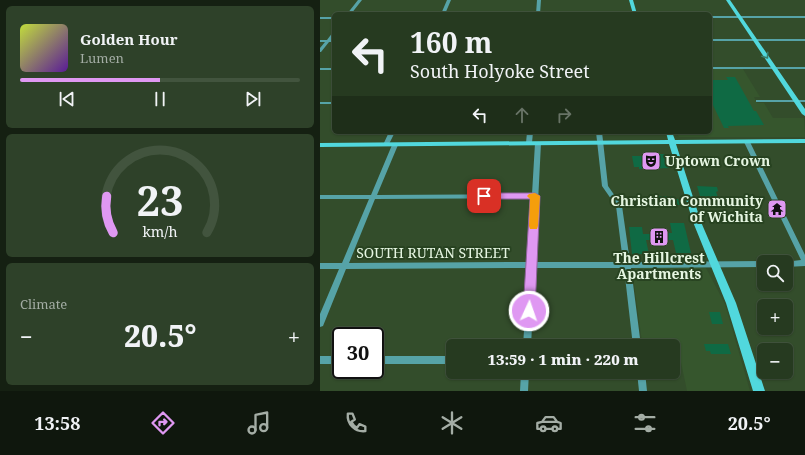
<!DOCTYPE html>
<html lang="en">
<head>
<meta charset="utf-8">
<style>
	:root { --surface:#263a20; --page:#2e4129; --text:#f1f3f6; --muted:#a4ada5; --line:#42543e; --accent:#df98f2 }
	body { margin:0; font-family:"Noto Serif",serif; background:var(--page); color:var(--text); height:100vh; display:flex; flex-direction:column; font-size:15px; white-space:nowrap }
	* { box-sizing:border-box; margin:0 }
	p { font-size:13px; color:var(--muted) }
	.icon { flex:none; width:22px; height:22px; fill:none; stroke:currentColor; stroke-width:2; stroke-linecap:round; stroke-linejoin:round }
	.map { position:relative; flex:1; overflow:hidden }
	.drawer { display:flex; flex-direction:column; gap:6px; padding:6px; background:#152012; width:320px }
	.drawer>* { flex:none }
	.guide { position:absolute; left:12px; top:12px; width:380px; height:122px; border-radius:6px; box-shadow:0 1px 3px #0004,0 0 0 1px var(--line); background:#263a20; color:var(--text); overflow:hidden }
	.controls { position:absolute; left:437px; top:255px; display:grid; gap:8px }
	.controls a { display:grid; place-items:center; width:36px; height:36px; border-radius:6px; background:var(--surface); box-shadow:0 1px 3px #0004,0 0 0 1px var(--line); font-size:20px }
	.speed { position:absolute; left:12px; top:327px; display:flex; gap:8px; font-size:20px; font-weight:700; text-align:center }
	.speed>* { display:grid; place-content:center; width:52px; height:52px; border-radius:50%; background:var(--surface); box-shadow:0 1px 3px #0004,0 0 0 1px var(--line); line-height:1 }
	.speed .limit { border:2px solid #111; border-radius:6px; background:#fff; color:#111 }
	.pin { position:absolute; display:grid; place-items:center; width:34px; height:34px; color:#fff; margin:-17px; border-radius:8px; box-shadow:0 2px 6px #0006 }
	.me { position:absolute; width:44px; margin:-22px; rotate:3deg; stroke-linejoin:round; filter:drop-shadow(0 0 3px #0008) }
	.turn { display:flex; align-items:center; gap:14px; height:84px; padding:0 12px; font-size:18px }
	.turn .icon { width:52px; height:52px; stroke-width:2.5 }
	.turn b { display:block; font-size:28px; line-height:34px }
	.lanes { display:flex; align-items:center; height:38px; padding:0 12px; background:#0003; justify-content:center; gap:20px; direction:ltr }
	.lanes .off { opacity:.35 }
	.big { font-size:30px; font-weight:800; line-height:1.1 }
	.drawer .widget { flex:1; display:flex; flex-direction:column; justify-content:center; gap:6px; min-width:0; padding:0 14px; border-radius:6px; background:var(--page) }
	.drawer .dial { align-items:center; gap:0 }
	.dial svg { height:104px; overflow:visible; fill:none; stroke:var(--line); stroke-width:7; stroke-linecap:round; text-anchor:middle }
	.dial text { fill:var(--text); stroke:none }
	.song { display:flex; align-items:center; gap:12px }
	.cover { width:48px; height:48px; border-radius:6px; background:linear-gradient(135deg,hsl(70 70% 55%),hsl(270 70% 35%)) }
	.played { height:4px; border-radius:2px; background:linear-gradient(90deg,var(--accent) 50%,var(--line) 50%) }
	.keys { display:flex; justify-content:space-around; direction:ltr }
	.heat { display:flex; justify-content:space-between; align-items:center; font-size:22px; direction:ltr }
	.trip { position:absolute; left:126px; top:339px; width:234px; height:40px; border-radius:6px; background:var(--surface); box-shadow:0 1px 3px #0004,0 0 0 1px var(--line); font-weight:800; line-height:40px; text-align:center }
	.tab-bar { display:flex; height:64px; justify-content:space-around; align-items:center; background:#0f170d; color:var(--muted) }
	.tab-bar .icon { width:28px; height:28px }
	.tab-bar .current { color:var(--accent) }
	.tab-bar b { font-size:18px; color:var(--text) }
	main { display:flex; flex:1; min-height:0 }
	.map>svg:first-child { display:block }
</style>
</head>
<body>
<main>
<section class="drawer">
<div class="widget">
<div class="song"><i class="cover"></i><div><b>Golden Hour</b><p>Lumen</p></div></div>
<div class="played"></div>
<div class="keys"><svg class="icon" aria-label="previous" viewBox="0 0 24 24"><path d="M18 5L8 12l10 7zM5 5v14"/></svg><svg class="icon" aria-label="pause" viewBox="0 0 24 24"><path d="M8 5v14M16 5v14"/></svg><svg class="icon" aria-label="next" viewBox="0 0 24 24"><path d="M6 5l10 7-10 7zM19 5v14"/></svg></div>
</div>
<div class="widget dial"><svg viewBox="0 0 100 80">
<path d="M14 69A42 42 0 1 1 86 69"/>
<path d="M14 69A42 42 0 0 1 9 41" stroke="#df98f2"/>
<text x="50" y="56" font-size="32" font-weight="700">23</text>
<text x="50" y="72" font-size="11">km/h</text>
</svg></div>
<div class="widget"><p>Climate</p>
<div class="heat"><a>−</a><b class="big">20.5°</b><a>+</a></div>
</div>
</section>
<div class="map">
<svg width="485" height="391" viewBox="0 0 485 391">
	<rect width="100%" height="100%" fill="#334d2b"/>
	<!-- built -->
	<path fill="#36562d" d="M390,69H423L440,97H434L437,103H444L453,118H484L485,137H359L356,132H390Z
		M317,267L386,268L405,304L430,391H367L357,343L322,342L312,269Z"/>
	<!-- building -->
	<path fill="#0f6a44" d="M406,77H415L434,111H436L444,125L408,126L409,128H404L391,101H390V80H408Z
		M323,154H347L351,168L319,169V167H314L312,156H322Z
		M377,186L397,187L398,191L396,192L400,203H382Z
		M332,196H353L354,199H358L360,205H343V203L333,202Z
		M350,223H364L371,253H356L353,240H326L329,254H312L309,227H322L323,234H332V232L352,233Z
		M389,312H400L403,324H392Z
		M384,344H408L411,354H391L390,351H386Z"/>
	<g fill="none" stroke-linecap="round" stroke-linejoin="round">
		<!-- street -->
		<path fill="#56a3a7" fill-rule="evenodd" d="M38,0H42L31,14H27Z
			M127,0H131L125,14H121Z
			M217,0H221L220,14H216Z
			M390,16H485V18H390Z
			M0,17H14V19H0Z
			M13,32H14V36L11,40H14V42H9L1,52H0V48L5,42H0V40H7Z
			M390,39H485V41H390Z
			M390,67H485V69H390Z
			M0,68H14V70H0Z
			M436,100H485V102H436Z
			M0,102H14V104H0Z
			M69,132H75L68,146H64L63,145Z
			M207,132H213L212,143L209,145L206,143Z
			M276,132H282L288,186L302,206L310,262L444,261L446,262H444V267L311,268L321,346H313L304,268H215L211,346H203L208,268L26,269L3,326L0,327V314L19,269H0V263H22L49,199H0V195H51L72,145L75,143L78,145L57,195L212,194L215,143L216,142H220L221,143L215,262H303L296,206L282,186ZM212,198L208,262L29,263L55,199Z
			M427,140L430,142L485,255V266L466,267V262H464L481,260L424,142Z
			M0,356H21V364H0Z
			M55,356H133V364H55Z
			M201,372H209L208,391H200Z
			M317,372H325L327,391H319Z"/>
		<!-- secondary -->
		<path fill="#51d8dd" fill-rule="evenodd" d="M309,0H313L317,14H313Z
			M406,0H410L485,109V116L482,114Z
			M346,132H352L355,140L485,139V143L356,144L381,222L416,303L445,391H433L406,303L373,222L349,144L0,147V143L348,140Z"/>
	</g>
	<!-- one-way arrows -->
	<defs><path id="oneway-chevron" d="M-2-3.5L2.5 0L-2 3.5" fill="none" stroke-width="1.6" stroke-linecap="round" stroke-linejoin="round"/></defs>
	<use stroke="#387f6c" href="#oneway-chevron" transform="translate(446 56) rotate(56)"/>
	<!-- route -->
	<path fill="#df98f2" stroke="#91639d" d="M164,193H215L220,196L215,311L213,315L209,316L205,315L203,311L210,199H164L159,196Z"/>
	<!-- slow -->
	<path fill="#f59e0b" d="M215,193L220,196L218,226L217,229H210L209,226L210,199L207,196L209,194Z"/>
	<!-- icons -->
	<defs>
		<g id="theatre-square" transform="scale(1)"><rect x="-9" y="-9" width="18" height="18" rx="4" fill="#df98f2" stroke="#284321"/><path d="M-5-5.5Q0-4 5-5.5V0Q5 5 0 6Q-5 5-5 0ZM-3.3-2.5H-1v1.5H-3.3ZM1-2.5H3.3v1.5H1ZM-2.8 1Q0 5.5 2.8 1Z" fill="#111"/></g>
		<g id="temple-square" transform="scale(1)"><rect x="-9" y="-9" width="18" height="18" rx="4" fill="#df98f2" stroke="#284321"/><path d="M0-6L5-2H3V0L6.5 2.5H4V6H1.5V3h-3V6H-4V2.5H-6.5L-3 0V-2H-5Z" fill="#111"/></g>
		<g id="building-square" transform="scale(1)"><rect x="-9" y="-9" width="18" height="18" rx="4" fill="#df98f2" stroke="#284321"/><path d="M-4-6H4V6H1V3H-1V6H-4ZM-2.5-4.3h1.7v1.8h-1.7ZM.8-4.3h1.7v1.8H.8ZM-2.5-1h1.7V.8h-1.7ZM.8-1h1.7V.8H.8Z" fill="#111"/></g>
	</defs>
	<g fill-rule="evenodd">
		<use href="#theatre-square" x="331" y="161"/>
		<use href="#temple-square" x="457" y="209"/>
		<use href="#building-square" x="339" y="237"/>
	</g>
	<g text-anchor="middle" stroke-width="4" stroke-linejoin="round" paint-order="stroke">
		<!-- poi labels -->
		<g font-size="14" font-weight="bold" fill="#e6f6e2" stroke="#284321" text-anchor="start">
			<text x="345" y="166">Uptown Crown</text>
			<text x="443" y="206" text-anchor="end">Christian Community<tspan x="443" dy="16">of Wichita</tspan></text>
			<text x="339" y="263" text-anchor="middle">The Hillcrest<tspan x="339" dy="16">Apartments</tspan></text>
		</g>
		<!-- street labels -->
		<g font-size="14" fill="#e6f6e2" stroke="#284321">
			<text x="113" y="258">SOUTH RUTAN STREET</text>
		</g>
	</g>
</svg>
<div class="controls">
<a><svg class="icon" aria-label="search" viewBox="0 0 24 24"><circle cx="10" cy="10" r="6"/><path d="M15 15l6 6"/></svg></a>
<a>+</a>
<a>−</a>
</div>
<div class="speed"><div class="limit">30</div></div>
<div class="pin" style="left:164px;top:196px;background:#d93025"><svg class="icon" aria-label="arrive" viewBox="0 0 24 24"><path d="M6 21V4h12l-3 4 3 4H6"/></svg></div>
<svg class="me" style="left:209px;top:311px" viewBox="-20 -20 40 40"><circle r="17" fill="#df98f2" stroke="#fff" stroke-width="3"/><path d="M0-11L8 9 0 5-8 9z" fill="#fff"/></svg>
<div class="trip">13:59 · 1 min · 220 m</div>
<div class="guide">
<div class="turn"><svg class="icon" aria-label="left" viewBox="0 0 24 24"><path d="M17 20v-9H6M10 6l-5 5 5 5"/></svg><div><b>160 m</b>South Holyoke Street</div></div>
<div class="lanes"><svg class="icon" aria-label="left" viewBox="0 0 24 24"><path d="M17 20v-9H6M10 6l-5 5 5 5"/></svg><svg class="icon off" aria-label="ahead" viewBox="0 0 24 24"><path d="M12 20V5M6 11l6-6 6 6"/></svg><svg class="icon off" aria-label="right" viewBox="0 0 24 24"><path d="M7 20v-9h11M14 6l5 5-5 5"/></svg></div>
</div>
</div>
</main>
<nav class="tab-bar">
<b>13:58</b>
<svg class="icon current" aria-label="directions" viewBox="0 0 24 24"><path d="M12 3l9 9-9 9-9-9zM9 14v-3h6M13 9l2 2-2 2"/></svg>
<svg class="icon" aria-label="music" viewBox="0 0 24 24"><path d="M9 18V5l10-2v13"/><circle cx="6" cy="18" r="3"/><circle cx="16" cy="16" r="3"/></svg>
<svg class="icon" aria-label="phone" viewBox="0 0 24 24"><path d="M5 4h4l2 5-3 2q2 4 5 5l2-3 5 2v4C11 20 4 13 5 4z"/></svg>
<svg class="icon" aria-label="climate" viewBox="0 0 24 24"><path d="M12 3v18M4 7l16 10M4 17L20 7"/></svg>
<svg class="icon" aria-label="car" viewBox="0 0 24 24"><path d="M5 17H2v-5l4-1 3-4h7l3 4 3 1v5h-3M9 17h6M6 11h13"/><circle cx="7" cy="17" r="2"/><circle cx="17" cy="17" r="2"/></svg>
<svg class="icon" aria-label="filters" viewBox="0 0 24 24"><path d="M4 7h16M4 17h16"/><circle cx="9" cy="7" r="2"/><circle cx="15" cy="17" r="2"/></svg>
<b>20.5°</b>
</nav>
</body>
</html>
